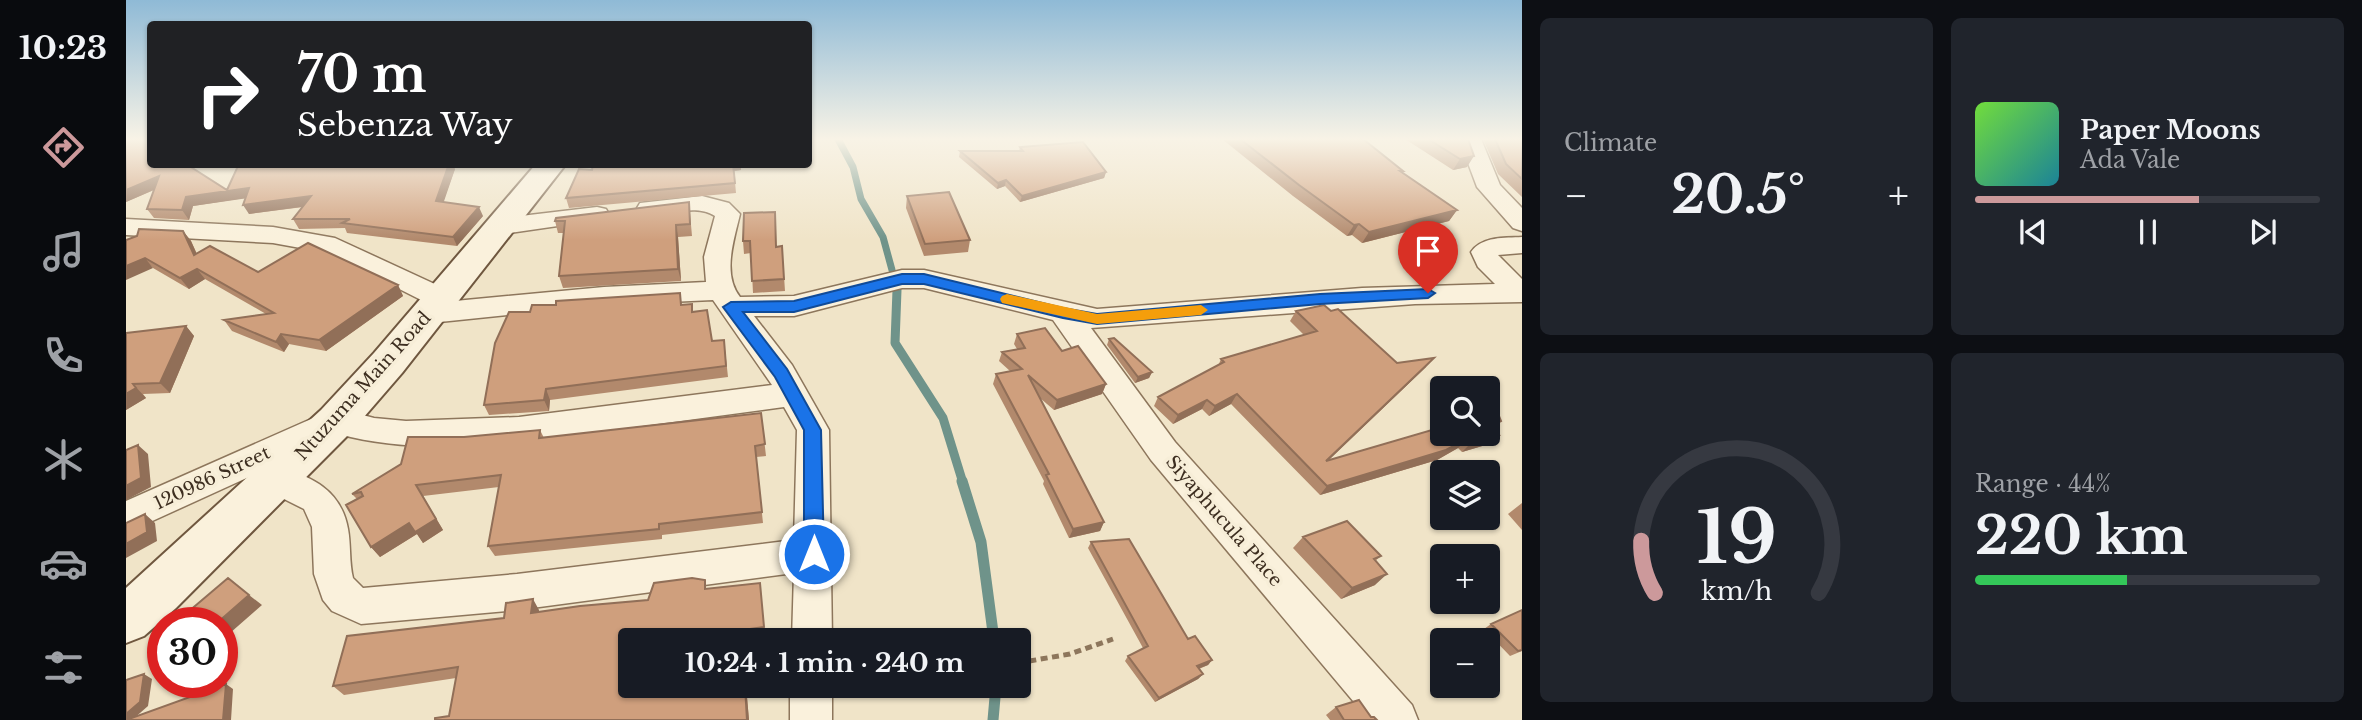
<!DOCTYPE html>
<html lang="en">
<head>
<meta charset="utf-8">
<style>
	:root { --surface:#171b24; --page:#20242c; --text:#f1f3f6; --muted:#9ea1a6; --line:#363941; --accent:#cc999b }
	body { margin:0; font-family:"Libre Baskerville",serif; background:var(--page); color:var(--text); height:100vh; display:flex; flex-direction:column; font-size:26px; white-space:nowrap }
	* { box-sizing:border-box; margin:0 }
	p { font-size:23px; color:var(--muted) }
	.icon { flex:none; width:38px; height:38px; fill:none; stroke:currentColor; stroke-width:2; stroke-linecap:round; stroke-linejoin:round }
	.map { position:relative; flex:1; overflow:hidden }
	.details { display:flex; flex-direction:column; gap:18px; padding:18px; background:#0d0f14; width:840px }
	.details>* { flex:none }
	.hud { position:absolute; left:21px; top:21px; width:665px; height:147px; border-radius:7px; box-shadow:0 2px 5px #0004; background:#202124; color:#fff; overflow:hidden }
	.fabs { position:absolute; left:1304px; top:376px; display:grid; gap:14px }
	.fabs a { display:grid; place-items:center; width:70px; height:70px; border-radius:7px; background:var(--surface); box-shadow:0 2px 5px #0004; font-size:35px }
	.speed { position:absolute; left:21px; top:607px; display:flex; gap:14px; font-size:35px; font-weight:700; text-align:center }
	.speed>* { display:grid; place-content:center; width:91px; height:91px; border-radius:50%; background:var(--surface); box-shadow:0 2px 5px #0004; line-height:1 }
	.speed .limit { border:10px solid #d22; background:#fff; color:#111 }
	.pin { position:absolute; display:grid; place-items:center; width:60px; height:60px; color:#fff; margin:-72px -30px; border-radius:50% 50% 50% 0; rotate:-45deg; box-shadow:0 0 7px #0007 }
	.pin .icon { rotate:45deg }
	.me { position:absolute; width:77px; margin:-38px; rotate:0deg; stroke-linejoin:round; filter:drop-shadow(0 0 5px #0008) }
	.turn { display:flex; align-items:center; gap:24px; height:147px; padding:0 35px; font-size:32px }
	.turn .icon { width:91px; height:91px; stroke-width:2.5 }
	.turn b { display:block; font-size:49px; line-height:60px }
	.big { font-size:52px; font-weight:700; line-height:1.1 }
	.details .tile { flex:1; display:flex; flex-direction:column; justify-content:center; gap:10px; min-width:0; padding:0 24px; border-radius:10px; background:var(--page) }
	.details .dial { align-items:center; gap:0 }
	.dial svg { height:182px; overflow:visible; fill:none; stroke:var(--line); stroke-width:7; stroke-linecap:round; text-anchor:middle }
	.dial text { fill:var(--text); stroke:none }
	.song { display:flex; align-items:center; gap:21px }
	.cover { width:84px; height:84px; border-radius:10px; background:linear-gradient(135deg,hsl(100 70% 55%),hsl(190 70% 35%)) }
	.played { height:7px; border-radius:4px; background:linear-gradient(90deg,var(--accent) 65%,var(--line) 65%) }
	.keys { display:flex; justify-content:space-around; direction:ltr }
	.heat { display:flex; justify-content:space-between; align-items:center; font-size:38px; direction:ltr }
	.charge { height:10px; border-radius:5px; background:linear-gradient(90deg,#34c759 44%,var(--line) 0) }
	.details .tiles { flex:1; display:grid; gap:18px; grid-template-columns:repeat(2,1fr) }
	.trip { position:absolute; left:492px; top:628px; width:413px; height:70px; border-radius:7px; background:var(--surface); box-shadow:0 2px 5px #0004; font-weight:700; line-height:70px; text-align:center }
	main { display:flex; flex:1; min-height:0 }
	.tab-bar { display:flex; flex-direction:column; width:126px; justify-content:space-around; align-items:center; background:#090b0e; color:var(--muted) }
	.tab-bar .icon { width:49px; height:49px }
	.tab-bar .on { color:var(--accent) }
	.tab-bar b { font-size:32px; color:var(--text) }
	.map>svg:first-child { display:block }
</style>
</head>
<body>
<main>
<nav class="tab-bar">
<b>10:23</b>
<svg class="icon on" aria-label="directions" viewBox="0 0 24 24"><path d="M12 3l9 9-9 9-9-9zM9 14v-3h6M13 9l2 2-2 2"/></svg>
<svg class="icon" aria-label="music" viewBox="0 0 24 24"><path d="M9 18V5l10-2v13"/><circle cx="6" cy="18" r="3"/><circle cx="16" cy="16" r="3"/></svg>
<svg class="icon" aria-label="phone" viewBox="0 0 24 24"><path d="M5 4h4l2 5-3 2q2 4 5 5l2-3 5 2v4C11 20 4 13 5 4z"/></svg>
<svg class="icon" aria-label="climate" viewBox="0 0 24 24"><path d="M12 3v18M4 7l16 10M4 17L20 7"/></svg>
<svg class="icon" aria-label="car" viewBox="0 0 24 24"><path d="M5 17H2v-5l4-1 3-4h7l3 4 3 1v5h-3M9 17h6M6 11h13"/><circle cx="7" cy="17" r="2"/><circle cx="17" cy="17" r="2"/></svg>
<svg class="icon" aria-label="filters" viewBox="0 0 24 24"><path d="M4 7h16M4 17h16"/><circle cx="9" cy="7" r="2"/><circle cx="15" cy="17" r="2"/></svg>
</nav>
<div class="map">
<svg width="1396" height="720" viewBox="0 0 1396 720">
	<rect width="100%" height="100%" fill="#f0e4c8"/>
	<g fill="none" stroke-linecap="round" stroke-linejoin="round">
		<!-- stream-far2 -->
		<path stroke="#6f938a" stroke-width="7" d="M712,139L727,167L735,199L757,237L766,270"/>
		<!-- stream-far1 -->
		<path stroke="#6f938a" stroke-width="9" d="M771,290L769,343L817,418L837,483"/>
		<!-- stream -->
		<path stroke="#6f938a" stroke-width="11" d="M836,481L855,542L868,640
			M867,720L870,686"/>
		<!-- minor casing -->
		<g stroke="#8d765c" stroke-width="3">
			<path id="minor" d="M1333,139H1355L1374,185L1396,208V231L1387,228L1351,187Z
				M576,196L603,203L614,214C608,240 596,274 614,297L668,296L776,270H798L971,309L1236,288L1369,284L1352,267L1345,252C1356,236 1379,238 1396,237V253L1372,255L1396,279V302L1289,304L965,328L1049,442L1286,705L1292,720H1243L1025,460L927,320L798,288H776L668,316H628L666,365L703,430L706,640H666L668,573L391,610L235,624L206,611L197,600L188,574L186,527L178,509L138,489L133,479L138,470L0,533V501L210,408L248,418L280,421L393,417L646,385L587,300L478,305L304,323L294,320L290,313L294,306L303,304L202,253L147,243L0,235V219L147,227L209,238L326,292L329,301L478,287L580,282L578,257L589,216C567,202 538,219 514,213L511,208L514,203ZM658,407L671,430L668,540L391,574L237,588L227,578C223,562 225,545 222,529C215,489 185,477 150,465L141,468L212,434C298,457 390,443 478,431C538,423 598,415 658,407Z
				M471,207L480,209L483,214L480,219L377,234L368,231L365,226L368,221L377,218Z
				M664,686H706V720H664Z"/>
		</g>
		<!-- secondary casing -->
		<g stroke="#6f573f" stroke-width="4">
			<path id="secondary" d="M410,164H440L276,373L225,432L50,608L18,636L0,643V588L195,410L248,353Z"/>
		</g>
		<!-- path -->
		<path stroke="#8d765c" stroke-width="5" stroke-dasharray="7 4.5" stroke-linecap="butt" d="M892,663L944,654L987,639"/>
		<!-- minor -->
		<use href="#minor" fill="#faf1dc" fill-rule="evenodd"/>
		<!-- secondary -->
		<use href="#secondary" fill="#faf1dc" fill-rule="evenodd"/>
	</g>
	<!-- wall -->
	<path fill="#b2896c" d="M0,139L101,190L329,169L317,202L357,216L331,246L221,233L219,228L173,229L167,219L177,207L123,214L119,198L67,206L63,220L28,218L21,209L28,190L0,202Z
		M1096,139H1237L1276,173L1331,210L1323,221L1236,243L1226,235L1221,236L1167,196Z
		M1279,139H1342L1341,167L1327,170Z
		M1357,139H1396V197L1372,174Z
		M894,147L980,172L978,178L894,202L879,186L871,189L833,157L834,151H893Z
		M467,164H615V170L608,171L610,193L443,208L440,198L466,170Z
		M781,196L844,240L842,252L798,256L780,208Z
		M563,202L566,236L552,237L555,281L437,288L433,276L438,233H432L429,221Z
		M618,213L650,247L656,246L659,291L627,293L625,253L618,254L617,241Z
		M57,231L65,241L71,254L132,272L272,285L277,296L200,351L163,344L158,352L106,331L98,320L140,314L79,279L63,289L27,268L0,240Z
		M556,305L567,312L586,341L598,340L602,377L424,400L423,411L363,415L358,405L404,312Z
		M1170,311H1205L1271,363L1300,367L1203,460L1375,421L1367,429L1363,444L1336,452L1332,448L1311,460L1194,495L1105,404L1083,416L1076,409L1047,424L1028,406L1032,397L1092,366L1095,359L1178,335L1164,321Z
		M60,326L68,336L44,393L17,394L20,398L0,410V333Z
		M891,334L936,351L980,384L976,394L928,410L914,398L978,522L974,531L943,538L917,484L918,481L867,384L870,374L884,371L873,361L876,352L891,349L888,344Z
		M983,339L1026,372L1023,378L1009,383L981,345Z
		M635,413L640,456L630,457L637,523L536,535V539L369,556L362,546L373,487L297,496L317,530L297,543L291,534L254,557L245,547L231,499L226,494L338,437L414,430L418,438Z
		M1396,503V530L1382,514Z
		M1177,537L1255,556L1249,561V585L1215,599L1167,548Z
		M965,542L1062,639L1086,660L1082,665L1073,669L1077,674L1072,679L1029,702L999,661L1002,656L1017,648L962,548Z
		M634,583L639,637L617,640H504L620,686L623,720H309L323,716L330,678L218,695L207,686L378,618L413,610V612L522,600L582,589Z
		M1365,624L1396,651L1384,656L1358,629Z
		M1210,707L1245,717L1251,720H1204L1200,715Z"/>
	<!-- shaded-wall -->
	<path fill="#916f58" d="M1348,156L1341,167L1327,170L1334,159Z
		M323,164H327L329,169L315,210L310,201Z
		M607,164H615V170L607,171Z
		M980,172L978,178L894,202L896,196Z
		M33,176L39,185L0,202V190Z
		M880,180L879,186L871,189L872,183Z
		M123,188L129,197L67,206L63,220L56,210L60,197Z
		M185,196L190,205L123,214L117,205Z
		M353,207L357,216L331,246L327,237Z
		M1331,210L1323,221L1236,243L1243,232Z
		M1233,224L1226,235L1221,236L1228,225Z
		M550,225L552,237L555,281L552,269Z
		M57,231L65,241L76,266L68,255Z
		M19,258L27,268L0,280V266Z
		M71,269L79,279L63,289L54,278Z
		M272,285L277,296L200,351L193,340Z
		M60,326L68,336L44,393L34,383Z
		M155,334L163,344L158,352L150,342Z
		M1308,358L1300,367L1192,470L1200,461Z
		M1026,372L1023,378L1009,383L1012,377Z
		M7,384L20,398L0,410V394Z
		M980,384L976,394L928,410L931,400Z
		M420,389L424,400L423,411L418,400Z
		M1111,394L1105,404L1083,416L1089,406Z
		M1081,400L1076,409L1047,424L1052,415Z
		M1373,435L1363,444L1336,452L1345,443Z
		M1341,439L1332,448L1311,460L1194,495L1201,486Z
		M12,445L22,454L25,487L0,500V486Z
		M290,485L317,530L297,543L291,534L254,557L245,547Z
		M19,514L29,523L31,541L0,558V544Z
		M978,522L974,531L943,538L947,529Z
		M1261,574L1249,585L1215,599L1226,588Z
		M123,595L136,605L96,640V623H91Z
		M407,599L413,610L412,623L405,613Z
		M1086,660L1082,665L1066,671L1071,666Z
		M18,674L26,679L22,706L6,720H0V714Z
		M1077,674L1072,679L1029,702L1033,698Z
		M100,684L107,689L105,720H97Z
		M619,686H620L623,720H621Z"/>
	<!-- building -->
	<path fill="#cf9f7d" stroke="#916f58" stroke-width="2" d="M0,139H19L24,142V164H60L101,190L112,166L121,164H323L310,201L353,207L327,237L216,223L224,219H167L185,196L117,205L123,188L60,197L56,210L21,209L33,176L0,190Z
		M1114,139H1237L1277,171H1274L1331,210L1243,232L1233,224L1228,225L1173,185Z
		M1302,139H1342L1348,156L1334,159Z
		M1369,139H1396V179L1380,164Z
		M957,142L980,172L896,196L880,180L872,183L834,151H897L894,147Z
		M467,164H607L609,183L440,198L453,169L466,170Z
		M823,192L844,240L799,244L781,196Z
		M563,202L564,224L550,225L552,269L433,276L439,221H429L430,218Z
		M649,212L650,247L656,246L658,279L626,281L624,241H617L618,213Z
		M13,229L57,231L68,255L84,246L132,272L182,243L272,285L193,340L155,334L150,342L98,320L148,313L71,269L54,278L19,258L0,266V240L11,236Z
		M554,293L555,305L566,304V312L581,310L586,341L598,340L600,366L420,389L418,400L358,405L369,343L383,312H404L406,305H430V301Z
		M1198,305L1205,311L1212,309L1271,363L1308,358L1200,461L1316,427V434H1362V414L1371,411L1375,421L1364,427L1373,435L1345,443L1341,439L1320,450L1201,486L1111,394L1089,406L1081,400L1052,415L1032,397L1098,362L1095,359L1191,331L1170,311Z
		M60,326L34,383L7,384L10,388L0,394V333Z
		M919,328L936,351L952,346L980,384L931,400L902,375L978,522L947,529L920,475L923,474L870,374L896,369L876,352L899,348L891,334Z
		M988,338L1026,372L1012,377L983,339Z
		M635,413L639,444L629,446L636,512L533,524V529L362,546L375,475L290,485L310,519L289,532L283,523L245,547L220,505L237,496L235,492L226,494L275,464L282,437H338L414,430L413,438Z
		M12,445L15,478L0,486V450Z
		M19,514L21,532L0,544V523Z
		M1221,521L1255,556L1248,559L1261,574L1226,588L1177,537Z
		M1003,539L1062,639L1069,636L1086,660L1071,666L1077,674L1033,698L1002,656L1022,646L965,542Z
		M102,578L123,595L91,623H49Z
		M566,578L579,580V589L634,583L638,627L616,630V640H504V686H619L621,720H309V718L323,716L332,667L207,686L221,636L378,618L380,603L407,599L405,613L454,606L522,600L528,583Z
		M1396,610V650L1392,651L1365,624Z
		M18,674L14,702L0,714V680Z
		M100,684L97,720H0Z
		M1233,700L1245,717H1248L1251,720H1218L1210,707Z"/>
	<!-- sky -->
	<linearGradient id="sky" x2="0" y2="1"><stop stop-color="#8fbad6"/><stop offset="0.58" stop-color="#f8f3e6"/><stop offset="1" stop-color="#f8f3e6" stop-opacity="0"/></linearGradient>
	<rect width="1396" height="240" fill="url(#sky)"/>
	<!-- route -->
	<path fill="#1a73e8" stroke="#114b97" stroke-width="2" d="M776,274H798L937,308L971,314L1194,294L1302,289L1309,293L1302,298L1194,304L971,324L937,318L798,284H776L668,312H617L661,369L695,430L698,554L695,560L688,563L681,560L678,554V430L649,377L597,307L605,302L668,301Z"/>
	<!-- slow -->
	<path fill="#f59e0b" d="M881,294L971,314L1075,305L1082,310L1075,315L971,324L876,303L874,299L876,296Z"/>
	<g text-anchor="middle" stroke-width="7" stroke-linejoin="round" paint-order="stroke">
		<!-- street labels -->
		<g font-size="18" fill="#3d2e20" stroke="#f7eed8">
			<text transform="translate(237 386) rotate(-48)" y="6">Ntuzuma Main Road</text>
			<text transform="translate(86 478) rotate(-25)" y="6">120986 Street</text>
			<text transform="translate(1098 521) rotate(49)" y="6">Siyaphucula Place</text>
		</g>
	</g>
</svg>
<div class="fabs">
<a><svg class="icon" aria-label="search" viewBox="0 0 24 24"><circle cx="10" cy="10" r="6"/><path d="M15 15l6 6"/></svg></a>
<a><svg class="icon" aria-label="layers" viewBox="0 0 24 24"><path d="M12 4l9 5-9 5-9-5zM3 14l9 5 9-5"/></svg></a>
<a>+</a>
<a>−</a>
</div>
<div class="speed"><div class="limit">30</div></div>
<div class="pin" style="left:1302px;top:293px;background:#d93025"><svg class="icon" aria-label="arrive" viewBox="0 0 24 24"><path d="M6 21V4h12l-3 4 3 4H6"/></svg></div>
<svg class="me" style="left:688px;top:554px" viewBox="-20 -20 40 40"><circle r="17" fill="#1a73e8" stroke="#fff" stroke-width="3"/><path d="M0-11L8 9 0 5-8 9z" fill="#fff"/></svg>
<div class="trip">10:24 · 1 min · 240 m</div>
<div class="hud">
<div class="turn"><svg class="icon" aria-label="right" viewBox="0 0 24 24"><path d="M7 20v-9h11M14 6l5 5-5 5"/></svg><div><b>70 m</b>Sebenza Way</div></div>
</div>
</div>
<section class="details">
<div class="tiles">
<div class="tile"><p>Climate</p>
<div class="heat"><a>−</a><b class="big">20.5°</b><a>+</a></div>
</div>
<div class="tile">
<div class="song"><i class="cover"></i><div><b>Paper Moons</b><p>Ada Vale</p></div></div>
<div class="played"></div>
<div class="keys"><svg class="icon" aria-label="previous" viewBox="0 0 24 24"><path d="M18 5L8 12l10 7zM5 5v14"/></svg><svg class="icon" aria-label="pause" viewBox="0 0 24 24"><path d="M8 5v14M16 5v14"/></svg><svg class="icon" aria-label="next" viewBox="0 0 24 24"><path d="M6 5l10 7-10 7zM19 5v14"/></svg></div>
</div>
<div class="tile dial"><svg viewBox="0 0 100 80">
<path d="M14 69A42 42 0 1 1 86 69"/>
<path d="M14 69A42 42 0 0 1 8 46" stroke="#cc999b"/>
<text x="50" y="56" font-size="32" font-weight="700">19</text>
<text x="50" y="72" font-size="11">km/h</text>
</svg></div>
<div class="tile"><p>Range · 44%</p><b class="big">220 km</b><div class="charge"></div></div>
</div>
</section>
</main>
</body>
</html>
